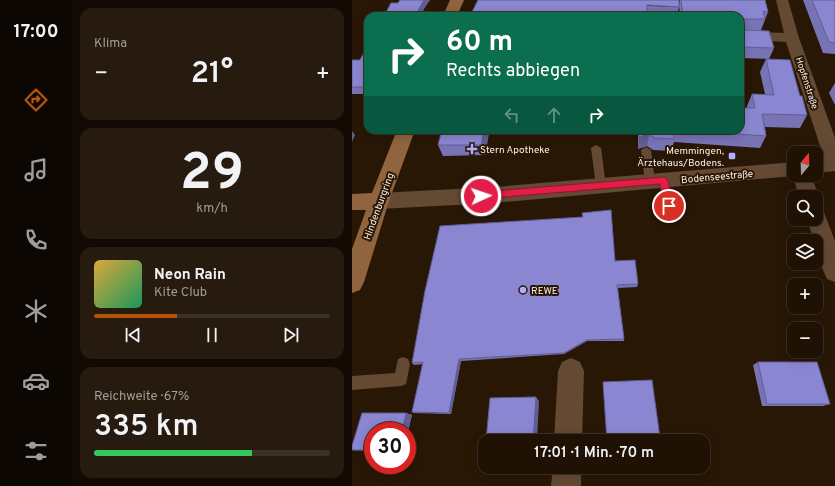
<!DOCTYPE html>
<html lang="de">
<head>
<meta charset="utf-8">
<style>
	:root { --surface:#1f1104; --page:#271a0e; --text:#f1f3f6; --muted:#a19d9a; --line:#3c3126; --accent:#b45309 }
	body { margin:0; font-family:Overpass,sans-serif; background:var(--page); color:var(--text); height:100vh; display:flex; flex-direction:column; font-size:15px; white-space:nowrap }
	* { box-sizing:border-box; margin:0 }
	p { font-size:13px; color:var(--muted) }
	.icon { flex:none; width:22px; height:22px; fill:none; stroke:currentColor; stroke-width:2; stroke-linecap:round; stroke-linejoin:round }
	.map { position:relative; flex:1; overflow:hidden }
	.details { display:flex; flex-direction:column; gap:8px; padding:8px; background:#110902; width:280px }
	.details>* { flex:none }
	.guide { position:absolute; left:12px; top:12px; width:380px; height:122px; border-radius:12px; box-shadow:0 2px 10px #0003,0 0 0 1px var(--line); background:#0b6e4f; color:#fff; overflow:hidden }
	.needle { width:26px; rotate:19deg }
	.controls { position:absolute; left:435px; top:146px; display:grid; gap:8px }
	.controls a { display:grid; place-items:center; width:36px; height:36px; border-radius:8px; background:var(--surface); box-shadow:0 2px 10px #0003,0 0 0 1px var(--line); font-size:20px }
	.speed { position:absolute; left:12px; top:422px; display:flex; gap:8px; font-size:20px; font-weight:700; text-align:center }
	.speed>* { display:grid; place-content:center; width:52px; height:52px; border-radius:50%; background:var(--surface); box-shadow:0 2px 10px #0003,0 0 0 1px var(--line); line-height:1 }
	.speed .limit { border:6px solid #d22; background:#fff; color:#111 }
	.pin { position:absolute; display:grid; place-items:center; width:34px; height:34px; color:#fff; margin:-17px; border:2px solid #fff; border-radius:50%; box-shadow:0 1px 4px #0007 }
	.me { position:absolute; width:44px; margin:-22px; rotate:87deg; stroke-linejoin:round; filter:drop-shadow(0 0 3px #0008) }
	.turn { display:flex; align-items:center; gap:14px; height:84px; padding:0 16px; font-size:18px }
	.turn .icon { width:52px; height:52px; stroke-width:2.5 }
	.turn b { display:block; font-size:28px; line-height:34px }
	.lanes { display:flex; align-items:center; height:38px; padding:0 16px; background:#0003; justify-content:center; gap:20px; direction:ltr }
	.lanes .off { opacity:.35 }
	.big { font-size:30px; font-weight:600; line-height:1.1 }
	.details .widget { flex:1; display:flex; flex-direction:column; justify-content:center; gap:6px; min-width:0; padding:0 14px; border-radius:12px; background:var(--page) }
	.details .dial { align-items:center; gap:0 }
	.dial b { font-size:52px; line-height:1 }
	.song { display:flex; align-items:center; gap:12px }
	.cover { width:48px; height:48px; border-radius:6px; background:linear-gradient(135deg,hsl(40 70% 55%),hsl(150 70% 35%)) }
	.played { height:4px; border-radius:2px; background:linear-gradient(90deg,var(--accent) 35%,var(--line) 35%) }
	.keys { display:flex; justify-content:space-around; direction:ltr }
	.heat { display:flex; justify-content:space-between; align-items:center; font-size:22px; direction:ltr }
	.charge { height:6px; border-radius:3px; background:linear-gradient(90deg,#34c759 67%,var(--line) 0) }
	.trip { position:absolute; left:126px; top:434px; width:232px; height:40px; border-radius:12px; background:var(--surface); box-shadow:0 2px 10px #0003,0 0 0 1px var(--line); font-weight:600; line-height:40px; text-align:center }
	main { display:flex; flex:1; min-height:0 }
	.tab-bar { display:flex; flex-direction:column; width:72px; justify-content:space-around; align-items:center; background:#0c0702; color:var(--muted) }
	.tab-bar .icon { width:28px; height:28px }
	.tab-bar .active { color:var(--accent) }
	.tab-bar b { font-size:18px; color:var(--text) }
	.map>svg:first-child { display:block }
</style>
</head>
<body>
<main>
<nav class="tab-bar">
<b>17:00</b>
<svg class="icon active" aria-label="directions" viewBox="0 0 24 24"><path d="M12 3l9 9-9 9-9-9zM9 14v-3h6M13 9l2 2-2 2"/></svg>
<svg class="icon" aria-label="music" viewBox="0 0 24 24"><path d="M9 18V5l10-2v13"/><circle cx="6" cy="18" r="3"/><circle cx="16" cy="16" r="3"/></svg>
<svg class="icon" aria-label="phone" viewBox="0 0 24 24"><path d="M5 4h4l2 5-3 2q2 4 5 5l2-3 5 2v4C11 20 4 13 5 4z"/></svg>
<svg class="icon" aria-label="climate" viewBox="0 0 24 24"><path d="M12 3v18M4 7l16 10M4 17L20 7"/></svg>
<svg class="icon" aria-label="car" viewBox="0 0 24 24"><path d="M5 17H2v-5l4-1 3-4h7l3 4 3 1v5h-3M9 17h6M6 11h13"/><circle cx="7" cy="17" r="2"/><circle cx="17" cy="17" r="2"/></svg>
<svg class="icon" aria-label="filters" viewBox="0 0 24 24"><path d="M4 7h16M4 17h16"/><circle cx="9" cy="7" r="2"/><circle cx="15" cy="17" r="2"/></svg>
</nav>
<section class="details">
<div class="widget"><p>Klima</p>
<div class="heat"><a>−</a><b class="big">21°</b><a>+</a></div>
</div>
<div class="widget dial"><b>29</b><p>km/h</p></div>
<div class="widget">
<div class="song"><i class="cover"></i><div><b>Neon Rain</b><p>Kite Club</p></div></div>
<div class="played"></div>
<div class="keys"><svg class="icon" aria-label="previous" viewBox="0 0 24 24"><path d="M18 5L8 12l10 7zM5 5v14"/></svg><svg class="icon" aria-label="pause" viewBox="0 0 24 24"><path d="M8 5v14M16 5v14"/></svg><svg class="icon" aria-label="next" viewBox="0 0 24 24"><path d="M6 5l10 7-10 7zM19 5v14"/></svg></div>
</div>
<div class="widget"><p>Reichweite · 67%</p><b class="big">335 km</b><div class="charge"></div></div>
</section>
<div class="map">
<svg width="483" height="486" viewBox="0 0 483 486">
	<rect width="100%" height="100%" fill="#291706"/>
	<g fill="none" stroke-linecap="round" stroke-linejoin="round">
		<!-- lane -->
		<path fill="#654a33" fill-rule="evenodd" d="M244,145L249,148L254,186L253,189H245L244,186L239,148Z
			M294,147L299,150L303,182L302,185H294L293,182L289,150Z
			M312,176L315,177L317,180L322,206L321,209L317,210L313,209L312,206L307,180L309,177Z
			M51,357L56,359L58,364L54,384L49,386L0,390V376L43,373L46,359Z"/>
		<!-- street -->
		<path fill="#654a33" fill-rule="evenodd" d="M424,0H436L447,38L483,138V171L464,173V159L472,158L434,42L388,39V31L432,33Z
			M442,162V175H459L467,197L464,202V197H447L441,176L142,203L27,209L20,207L17,201L20,195L27,193L142,187Z
			M464,208L471,210L483,241V282L475,279C470,268 464,254 464,241H462L455,219H464Z
			M219,358L228,362L232,371L230,441H202L206,371L210,362Z
			M201,467H229V486H199Z"/>
		<!-- secondary -->
		<path fill="#8f643f" fill-rule="evenodd" d="M98,0H112L105,16H91Z
			M45,130H63L37,201L12,282L8,290L0,293V249L14,210H0V194L20,193Z"/>
	</g>
	<!-- wall -->
	<path fill="#7773b5" d="M126,0L327,7L325,15L295,13Z
		M328,0H413L416,12L409,30L422,48L417,59L388,58V16H328L327,5Z
		M451,0H483V54L471,53Z
		M16,45V94H0V60H8Z
		M414,59L448,96L455,115L448,128L413,127L414,136L408,148L322,142L319,151L301,150L295,146L286,149V130H388L395,108V106L400,94H413L408,72Z
		M483,83V105L477,93Z
		M90,130H136L137,133L133,155L91,156L86,145Z
		M263,261L286,284L285,287L266,288L272,339V341H235L212,354L109,361L99,414L62,413L60,412L71,364L62,365L60,363Z
		M406,362L478,404L471,406H410L401,365Z
		M251,382L308,438L306,439L278,441H255Z
		M10,413H54L60,415L55,435V431H21V451L0,450V446Z"/>
	<!-- shaded-wall -->
	<path fill="#615e93" d="M72,0H78L72,9L69,16H63Z
		M132,130H136L137,133L133,155L129,145Z
		M0,131L3,135L0,142Z
		M297,134L295,146L286,149L287,137Z
		M235,340V341L212,354V353Z
		M107,359L109,361L99,414L97,413Z
		M184,397L187,401L185,441H181Z
		M54,413L60,415L55,435V431H50Z"/>
	<!-- building -->
	<path fill="#8a86d2" stroke="#615e93" d="M48,0H72L63,16H32L39,3H46Z
		M126,0H327V7L295,5V16H118Z
		M329,0H413L416,12L411,11L413,19H391L390,28L392,30L417,31L422,48L388,47V16H331Z
		M460,0H483V43L477,42Z
		M16,45V87H0V60H8Z
		M414,59L438,60L448,96H450L455,115L410,114L414,136L329,130H388V108H403L400,94L422,95Z
		M90,130H132L129,145H86Z
		M287,130H322V139L303,138L297,134L287,137Z
		M259,210L263,261L283,260L286,284L265,285L272,339L235,340L212,353L107,359L97,413L60,412L71,362L60,363L73,291L88,226L231,217L230,213Z
		M406,362H465L478,404H415Z
		M300,380L308,438L265,441H255L251,382Z
		M184,397L181,441H134L138,398Z
		M10,413H54L50,431H21V450H0V446Z
		M133,448V463H131Z"/>
	<!-- route -->
	<path fill="#e11d48" stroke="#92132f" d="M312,177L316,180L321,206L317,209L312,206L308,184L129,199L125,196L129,192Z"/>
	<!-- markers -->
	<g fill="#b1adfa" stroke="#291706" stroke-width="1.5">
		<path d="M118 143h4v4h4v4h-4v4h-4v-4h-4v-4h4z"/>
		<rect x="376" y="152" width="8" height="8" rx="2"/>
		<circle cx="171" cy="290" r="4"/>
	</g>
	<g text-anchor="middle" stroke-width="4" stroke-linejoin="round" paint-order="stroke">
		<!-- far-street labels -->
		<g font-size="9" fill="#fcefe4" stroke="#291706">
			<text transform="translate(455 83) rotate(72)" y="3">Hopfenstraße</text>
		</g>
		<!-- poi labels -->
		<g font-size="10" fill="#fcefe4" stroke="#291706" text-anchor="start">
			<text x="128" y="153">Stern Apotheke</text>
			<text x="372" y="154" text-anchor="end">Memmingen,<tspan x="372" dy="12">Ärztehaus/Bodens.</tspan></text>
			<text x="179" y="294">REWE</text>
		</g>
		<!-- street labels -->
		<g font-size="10" fill="#fcefe4" stroke="#291706">
			<text transform="translate(365 176) rotate(-5)" y="4">Bodenseestraße</text>
			<text transform="translate(26 206) rotate(-70)" y="4">Hindenburgring</text>
		</g>
	</g>
</svg>
<div class="controls">
<a><svg class="needle" viewBox="-14 -14 28 28"><path d="M0-13l5 13h-10z" fill="#e53935"/><path d="M0 13l5-13h-10z" fill="#a19d9a"/></svg></a>
<a><svg class="icon" aria-label="search" viewBox="0 0 24 24"><circle cx="10" cy="10" r="6"/><path d="M15 15l6 6"/></svg></a>
<a><svg class="icon" aria-label="layers" viewBox="0 0 24 24"><path d="M12 4l9 5-9 5-9-5zM3 14l9 5 9-5"/></svg></a>
<a>+</a>
<a>−</a>
</div>
<div class="speed"><div class="limit">30</div></div>
<div class="pin" style="left:317px;top:206px;background:#d93025"><svg class="icon" aria-label="arrive" viewBox="0 0 24 24"><path d="M6 21V4h12l-3 4 3 4H6"/></svg></div>
<svg class="me" style="left:129px;top:196px" viewBox="-20 -20 40 40"><circle r="17" fill="#e11d48" stroke="#fff" stroke-width="3"/><path d="M0-11L8 9 0 5-8 9z" fill="#fff"/></svg>
<div class="trip">17:01 · 1 Min. · 70 m</div>
<div class="guide">
<div class="turn"><svg class="icon" aria-label="right" viewBox="0 0 24 24"><path d="M7 20v-9h11M14 6l5 5-5 5"/></svg><div><b>60 m</b>Rechts abbiegen</div></div>
<div class="lanes"><svg class="icon off" aria-label="left" viewBox="0 0 24 24"><path d="M17 20v-9H6M10 6l-5 5 5 5"/></svg><svg class="icon off" aria-label="ahead" viewBox="0 0 24 24"><path d="M12 20V5M6 11l6-6 6 6"/></svg><svg class="icon" aria-label="right" viewBox="0 0 24 24"><path d="M7 20v-9h11M14 6l5 5-5 5"/></svg></div>
</div>
</div>
</main>
</body>
</html>
